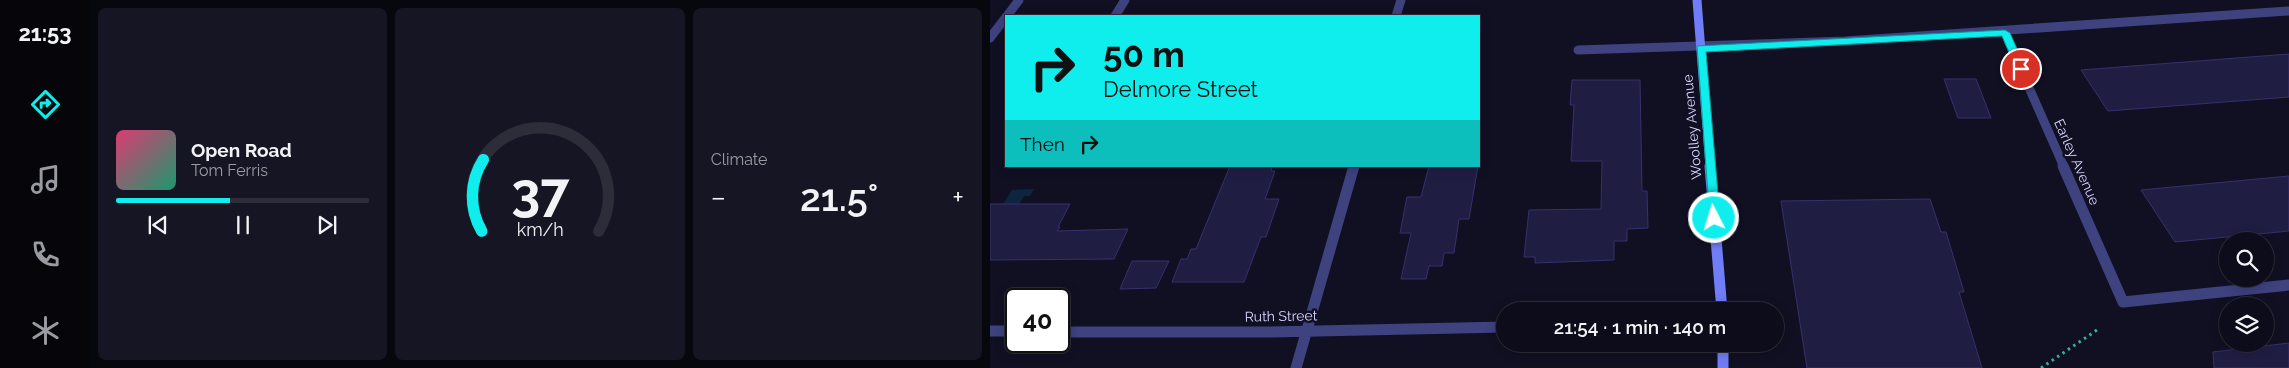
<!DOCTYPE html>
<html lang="en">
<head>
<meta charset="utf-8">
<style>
	:root { --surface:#0d0c1a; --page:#161523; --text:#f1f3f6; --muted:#9a9ba2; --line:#2d2c39; --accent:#0feeec }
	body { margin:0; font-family:Raleway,sans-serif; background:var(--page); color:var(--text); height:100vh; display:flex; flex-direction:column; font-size:19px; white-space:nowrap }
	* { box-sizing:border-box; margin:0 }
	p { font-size:16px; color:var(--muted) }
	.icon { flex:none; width:28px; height:28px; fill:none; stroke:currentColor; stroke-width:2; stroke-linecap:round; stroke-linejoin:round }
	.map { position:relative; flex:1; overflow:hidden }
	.side { display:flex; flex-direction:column; gap:8px; padding:8px; background:#07070e; width:900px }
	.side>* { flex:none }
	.banner { position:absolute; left:15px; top:15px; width:475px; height:152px; border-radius:0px; box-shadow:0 2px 12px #0003,0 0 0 1px var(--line); background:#0feeec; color:#111; overflow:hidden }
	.controls { position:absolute; left:1229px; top:232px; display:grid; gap:10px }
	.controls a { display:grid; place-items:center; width:55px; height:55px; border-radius:50%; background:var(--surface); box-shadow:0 2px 12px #0003,0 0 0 1px var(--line); font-size:25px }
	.speed { position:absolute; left:15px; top:288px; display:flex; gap:10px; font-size:25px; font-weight:700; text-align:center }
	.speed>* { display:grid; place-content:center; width:65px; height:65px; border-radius:50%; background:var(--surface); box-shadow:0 2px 12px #0003,0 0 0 1px var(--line); line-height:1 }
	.speed .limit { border:2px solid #111; border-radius:8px; background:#fff; color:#111 }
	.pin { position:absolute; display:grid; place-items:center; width:42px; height:42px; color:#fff; margin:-21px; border:2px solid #fff; border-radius:50%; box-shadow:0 1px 5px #0007 }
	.me { position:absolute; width:55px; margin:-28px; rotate:355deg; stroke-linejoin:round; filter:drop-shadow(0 0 4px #0008) }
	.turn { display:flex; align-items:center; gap:18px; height:105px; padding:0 15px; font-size:22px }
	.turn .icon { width:65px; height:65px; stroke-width:2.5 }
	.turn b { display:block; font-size:35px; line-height:42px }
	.then { display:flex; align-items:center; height:48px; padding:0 15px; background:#0003; gap:10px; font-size:19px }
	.big { font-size:38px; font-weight:600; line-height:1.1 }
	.side .card { flex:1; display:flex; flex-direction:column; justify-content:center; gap:8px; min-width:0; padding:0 18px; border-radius:8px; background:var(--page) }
	.side .dial { align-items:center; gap:0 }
	.dial svg { height:130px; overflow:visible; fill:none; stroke:var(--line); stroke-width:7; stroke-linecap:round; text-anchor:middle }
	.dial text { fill:var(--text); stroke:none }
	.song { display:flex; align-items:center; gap:15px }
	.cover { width:60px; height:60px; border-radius:8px; background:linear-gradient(135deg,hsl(340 70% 55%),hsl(160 70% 35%)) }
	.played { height:5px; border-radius:2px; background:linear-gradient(90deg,var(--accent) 45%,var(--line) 45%) }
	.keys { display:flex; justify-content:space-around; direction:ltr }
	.heat { display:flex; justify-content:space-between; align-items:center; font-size:28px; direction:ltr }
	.side .tiles { flex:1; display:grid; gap:8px; grid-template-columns:repeat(3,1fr) }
	.trip { position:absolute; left:506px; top:302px; width:288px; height:50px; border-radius:25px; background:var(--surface); box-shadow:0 2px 12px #0003,0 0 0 1px var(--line); font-weight:600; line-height:50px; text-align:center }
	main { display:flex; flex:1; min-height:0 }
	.tab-bar { display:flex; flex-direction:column; width:90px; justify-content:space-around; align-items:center; background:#05050a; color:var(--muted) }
	.tab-bar .icon { width:35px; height:35px }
	.tab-bar .selected { color:var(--accent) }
	.tab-bar b { font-size:22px; color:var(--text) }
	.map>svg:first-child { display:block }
</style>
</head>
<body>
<main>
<nav class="tab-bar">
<b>21:53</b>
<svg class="icon selected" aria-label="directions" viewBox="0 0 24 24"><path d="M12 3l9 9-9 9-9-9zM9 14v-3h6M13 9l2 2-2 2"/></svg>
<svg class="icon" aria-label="music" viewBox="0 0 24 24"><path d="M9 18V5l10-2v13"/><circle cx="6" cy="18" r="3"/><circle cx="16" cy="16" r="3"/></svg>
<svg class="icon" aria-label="phone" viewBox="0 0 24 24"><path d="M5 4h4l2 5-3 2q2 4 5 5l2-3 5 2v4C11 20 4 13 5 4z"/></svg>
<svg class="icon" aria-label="climate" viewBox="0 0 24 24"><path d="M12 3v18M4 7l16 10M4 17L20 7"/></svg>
</nav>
<section class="side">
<div class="tiles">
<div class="card">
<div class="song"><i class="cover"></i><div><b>Open Road</b><p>Tom Ferris</p></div></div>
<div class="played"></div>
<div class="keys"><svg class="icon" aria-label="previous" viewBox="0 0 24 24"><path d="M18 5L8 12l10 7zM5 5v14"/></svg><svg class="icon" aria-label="pause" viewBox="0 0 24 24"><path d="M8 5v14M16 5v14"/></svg><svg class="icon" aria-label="next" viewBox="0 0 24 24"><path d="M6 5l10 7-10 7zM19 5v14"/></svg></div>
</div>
<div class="card dial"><svg viewBox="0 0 100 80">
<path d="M14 69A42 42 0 1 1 86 69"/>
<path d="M14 69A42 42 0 0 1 15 25" stroke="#0feeec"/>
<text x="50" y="56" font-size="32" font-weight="700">37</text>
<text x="50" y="72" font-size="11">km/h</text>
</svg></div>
<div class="card"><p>Climate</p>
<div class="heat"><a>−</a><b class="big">21.5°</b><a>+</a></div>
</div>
</div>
</section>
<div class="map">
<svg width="1299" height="368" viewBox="0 0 1299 368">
	<rect width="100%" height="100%" fill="#111023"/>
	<!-- water -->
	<path fill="#0d253f" d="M44,189L40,196H34L20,219H4L22,190Z"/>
	<!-- building -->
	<path fill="#201d43" stroke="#36306d" d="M1299,54V97L1118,111L1091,70Z
		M954,79H986L1001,118H968Z
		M582,80H650L652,191H657L658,228L637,229V241H624V260L545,263V257H534L539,210L611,209L612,161H581L584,105H580Z
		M240,166H282L281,171H285L275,199H289L276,237H271L254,282H182L191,259H197L201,249H206Z
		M439,166H488L479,219H469L464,253H454L452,266H439L436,279H411L421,233H410L417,197H431Z
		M1299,176V231L1185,242L1151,190Z
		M940,199L951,232H956L974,292H969L992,368H817L791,201Z
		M0,204H80L68,227H70L67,231L138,229L124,259L0,260Z
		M142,261H179L166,288L130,289Z
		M1299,343V368H1224L1223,352Z"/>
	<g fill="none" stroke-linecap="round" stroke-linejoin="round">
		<!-- path -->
		<path stroke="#36ae9a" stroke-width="3" stroke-dasharray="2.5 4" stroke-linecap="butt" d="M1051,368L1107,330"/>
		<!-- street-far1 -->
		<path stroke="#3e427f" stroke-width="9" d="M17,16L29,0
			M125,16L135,0
			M406,16L411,0
			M1015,33L1074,167
			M0,38L16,17
			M588,50L855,41L1299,11"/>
		<!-- street -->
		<path stroke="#3e427f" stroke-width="11" d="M1073,166L1133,302L1299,285
			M0,331H26
			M69,332H278L515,327
			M306,368L364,166"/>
		<!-- secondary-far1 -->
		<path stroke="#717df6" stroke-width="9" d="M707,0L720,167"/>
		<!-- secondary -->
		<path stroke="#717df6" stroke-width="11" d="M720,166L732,311
			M733,344V368"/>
	</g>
	<!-- route -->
	<path fill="#0feeec" stroke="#0a9b99" d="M1015,30L1020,33L1036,69L1034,71H1027L1012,36L716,52L730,218L728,221H720L707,46Z"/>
	<g text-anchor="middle" stroke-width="5" stroke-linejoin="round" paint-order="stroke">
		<!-- street labels -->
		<g font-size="14" fill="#d5d4fc" stroke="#111023">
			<text transform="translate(702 127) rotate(-95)" y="5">Woolley Avenue</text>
			<text transform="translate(1087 162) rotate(66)" y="5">Earley Avenue</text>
			<text transform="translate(291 316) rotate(-1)" y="5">Ruth Street</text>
		</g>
	</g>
</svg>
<div class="controls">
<a><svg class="icon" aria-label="search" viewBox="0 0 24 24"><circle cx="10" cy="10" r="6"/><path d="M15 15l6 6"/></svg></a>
<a><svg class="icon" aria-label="layers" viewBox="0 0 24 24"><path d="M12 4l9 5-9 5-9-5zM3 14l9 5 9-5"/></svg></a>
</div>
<div class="speed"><div class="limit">40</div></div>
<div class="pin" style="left:1031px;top:69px;background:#d93025"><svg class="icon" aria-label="arrive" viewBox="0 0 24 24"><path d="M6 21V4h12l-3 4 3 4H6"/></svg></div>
<svg class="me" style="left:724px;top:218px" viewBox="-20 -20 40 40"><circle r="17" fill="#0feeec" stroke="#fff" stroke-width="3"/><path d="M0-11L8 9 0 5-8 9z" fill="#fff"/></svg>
<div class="trip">21:54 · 1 min · 140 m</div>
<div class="banner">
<div class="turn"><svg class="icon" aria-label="right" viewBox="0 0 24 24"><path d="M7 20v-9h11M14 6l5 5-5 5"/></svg><div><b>50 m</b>Delmore Street</div></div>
<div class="then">Then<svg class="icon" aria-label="right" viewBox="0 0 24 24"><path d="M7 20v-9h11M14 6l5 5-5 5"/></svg></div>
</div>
</div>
</main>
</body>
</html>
